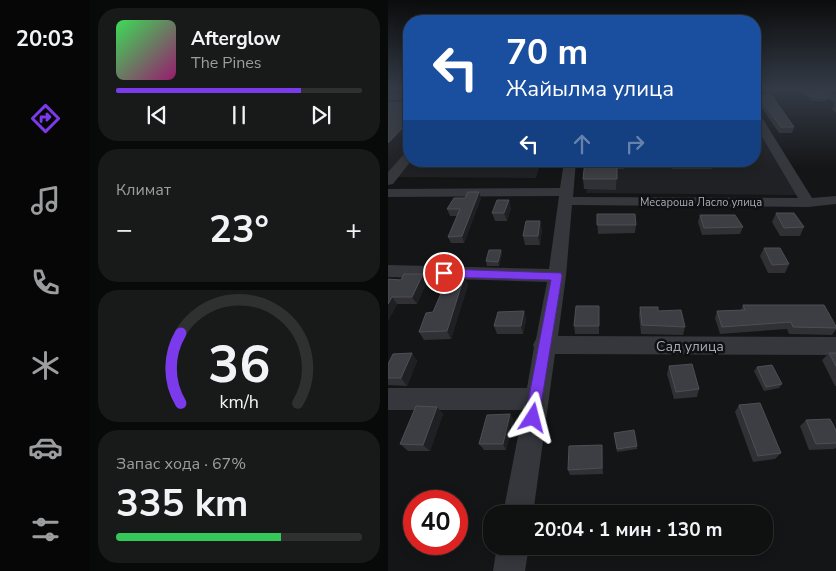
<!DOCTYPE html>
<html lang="ru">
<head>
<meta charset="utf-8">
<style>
	:root { --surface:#0f1010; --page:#181919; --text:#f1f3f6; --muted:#9b9d9f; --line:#2f3030; --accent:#7c3aed }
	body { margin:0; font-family:"Nunito Sans",sans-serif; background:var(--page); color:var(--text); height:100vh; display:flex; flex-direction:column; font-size:19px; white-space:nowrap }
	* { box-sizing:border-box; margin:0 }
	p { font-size:16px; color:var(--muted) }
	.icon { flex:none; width:28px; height:28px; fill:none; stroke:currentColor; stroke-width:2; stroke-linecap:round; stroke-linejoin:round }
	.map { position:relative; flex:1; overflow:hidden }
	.panel { display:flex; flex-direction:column; gap:8px; padding:8px; background:#080909; width:298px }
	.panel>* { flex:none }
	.hud { position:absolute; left:15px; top:15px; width:358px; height:152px; border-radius:20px; box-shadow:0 2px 12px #0003,0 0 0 1px var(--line); background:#1a4fa0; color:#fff; overflow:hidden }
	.speed { position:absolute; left:15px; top:490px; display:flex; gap:10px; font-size:25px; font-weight:700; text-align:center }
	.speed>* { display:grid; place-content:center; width:65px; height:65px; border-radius:50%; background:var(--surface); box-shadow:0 2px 12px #0003,0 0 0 1px var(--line); line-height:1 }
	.speed .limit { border:8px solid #d22; background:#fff; color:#111 }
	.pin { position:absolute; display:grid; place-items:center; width:42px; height:42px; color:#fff; margin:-21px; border:2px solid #fff; border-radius:50%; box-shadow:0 1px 5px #0007 }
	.me { position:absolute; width:55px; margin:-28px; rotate:9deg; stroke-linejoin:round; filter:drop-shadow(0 0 4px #0008) }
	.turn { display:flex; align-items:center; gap:18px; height:105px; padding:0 20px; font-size:22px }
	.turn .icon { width:65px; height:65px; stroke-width:2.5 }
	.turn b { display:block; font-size:35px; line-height:42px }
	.lanes { display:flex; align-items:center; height:48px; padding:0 20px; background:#0003; justify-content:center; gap:25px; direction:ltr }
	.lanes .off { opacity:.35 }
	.big { font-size:38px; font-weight:700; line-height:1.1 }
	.panel .card { flex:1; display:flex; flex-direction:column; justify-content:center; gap:8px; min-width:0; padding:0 18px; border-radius:20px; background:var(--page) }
	.panel .dial { align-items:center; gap:0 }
	.dial svg { height:130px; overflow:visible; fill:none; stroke:var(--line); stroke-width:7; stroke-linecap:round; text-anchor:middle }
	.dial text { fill:var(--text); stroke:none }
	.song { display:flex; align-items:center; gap:15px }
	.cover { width:60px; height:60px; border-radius:8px; background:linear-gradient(135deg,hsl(130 70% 55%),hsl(320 70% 35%)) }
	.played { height:5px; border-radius:2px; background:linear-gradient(90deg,var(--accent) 75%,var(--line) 75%) }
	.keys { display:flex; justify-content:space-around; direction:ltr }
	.heat { display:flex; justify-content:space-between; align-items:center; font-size:28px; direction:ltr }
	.charge { height:8px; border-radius:4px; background:linear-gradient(90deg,#34c759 67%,var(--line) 0) }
	.trip { position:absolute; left:95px; top:505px; width:290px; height:50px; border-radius:20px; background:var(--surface); box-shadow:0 2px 12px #0003,0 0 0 1px var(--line); font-weight:700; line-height:50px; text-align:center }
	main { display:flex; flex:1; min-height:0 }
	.menu { display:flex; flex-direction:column; width:90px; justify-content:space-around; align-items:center; background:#060606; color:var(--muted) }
	.menu .icon { width:35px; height:35px }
	.menu .selected { color:var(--accent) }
	.menu b { font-size:22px; color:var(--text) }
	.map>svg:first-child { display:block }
</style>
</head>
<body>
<main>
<nav class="menu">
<b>20:03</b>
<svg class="icon selected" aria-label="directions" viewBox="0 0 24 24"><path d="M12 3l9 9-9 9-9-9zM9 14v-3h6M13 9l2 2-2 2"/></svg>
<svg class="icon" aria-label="music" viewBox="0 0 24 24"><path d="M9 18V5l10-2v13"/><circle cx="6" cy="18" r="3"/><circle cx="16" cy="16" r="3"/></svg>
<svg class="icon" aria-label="phone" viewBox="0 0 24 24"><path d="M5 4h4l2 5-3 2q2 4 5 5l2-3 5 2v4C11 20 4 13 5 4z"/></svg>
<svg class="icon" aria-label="climate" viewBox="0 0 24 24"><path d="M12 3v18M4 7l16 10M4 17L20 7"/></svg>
<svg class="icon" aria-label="car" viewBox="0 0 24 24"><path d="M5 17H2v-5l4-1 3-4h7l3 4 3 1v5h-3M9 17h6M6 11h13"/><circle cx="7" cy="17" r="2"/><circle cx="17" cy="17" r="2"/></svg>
<svg class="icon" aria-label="filters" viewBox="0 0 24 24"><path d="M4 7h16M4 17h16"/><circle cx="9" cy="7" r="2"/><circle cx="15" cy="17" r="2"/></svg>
</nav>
<section class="panel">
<div class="card">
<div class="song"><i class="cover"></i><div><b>Afterglow</b><p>The Pines</p></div></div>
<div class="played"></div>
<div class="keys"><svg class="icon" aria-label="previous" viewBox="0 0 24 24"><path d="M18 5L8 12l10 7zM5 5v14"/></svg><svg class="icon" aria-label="pause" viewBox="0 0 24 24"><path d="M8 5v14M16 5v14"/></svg><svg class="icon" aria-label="next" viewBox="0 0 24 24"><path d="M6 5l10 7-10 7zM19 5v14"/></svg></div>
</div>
<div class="card"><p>Климат</p>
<div class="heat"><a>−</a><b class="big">23°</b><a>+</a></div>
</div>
<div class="card dial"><svg viewBox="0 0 100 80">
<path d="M14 69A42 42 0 1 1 86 69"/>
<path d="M14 69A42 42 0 0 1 14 26" stroke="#7c3aed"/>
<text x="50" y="56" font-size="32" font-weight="700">36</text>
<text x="50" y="72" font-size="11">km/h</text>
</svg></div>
<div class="card"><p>Запас хода · 67%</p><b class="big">335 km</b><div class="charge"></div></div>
</section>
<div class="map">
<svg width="449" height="571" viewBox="0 0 449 571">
	<rect width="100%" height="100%" fill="#141516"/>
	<!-- built -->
	<path fill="#202124" d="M0,89H21V161H153L148,178L0,177Z
		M366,120L411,195L198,193L202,161H366Z"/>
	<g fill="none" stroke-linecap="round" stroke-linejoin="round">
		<!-- minor -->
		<path fill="#35373c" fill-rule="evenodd" d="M434,89H440L449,96V105L434,93Z
			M0,94H21V100H0Z
			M366,110L371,113L424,198L449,196V204L420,207L184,205L178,276L170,336L449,337V355L167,354L145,514H115L135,410H0V388H139L146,347L145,345L148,339L159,282L0,277V265L161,269L171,196L0,197V189L172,188L176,161H188L185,197L410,198L366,123Z
			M21,152V161H23L5,184L0,185V172L17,153Z
			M109,546H141L137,571H105Z"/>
	</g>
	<!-- wall -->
	<path fill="#303035" d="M412,88H431L440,98L438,101H423Z
		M371,97L406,127L404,133H391L370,102Z
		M449,98V114L444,109Z
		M45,161H126L125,162H45Z
		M195,161H236V169H229L228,190L196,189L195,179L196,168H195Z
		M283,161H326L324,169H284Z
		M93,198L76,243H63L60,237L70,216H62L59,209Z
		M123,208L119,221H107L104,213Z
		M388,213L416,227L412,236H392L384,222Z
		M209,214L248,225L247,233L210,234Z
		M312,215L355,227L352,234L314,235L310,222Z
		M154,229L152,245H137L135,236Z
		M376,248L401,264L397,273H380L372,256Z
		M113,250L114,254L111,266H99L98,261Z
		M76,277L80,285L63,339L36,340L31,332Z
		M0,279L39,281L29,304H9L0,321Z
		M355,305L449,327V328L444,335L401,334L399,329L332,334L327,318L329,311L353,310Z
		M252,307L270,311L297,327L295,335L253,334L251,315Z
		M136,311L138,320L135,334H109L106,326Z
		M211,314V334H187L186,326Z
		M24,353L29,361L19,386L0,385V364Z
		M441,353H449V386H447L434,360Z
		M281,366L311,389L309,397L286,399L279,374Z
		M369,367L394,384L391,388L376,391L366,371Z
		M351,405L393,453L387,459L365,462L347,412Z
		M49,407L55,414L42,451H20L12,444Z
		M126,420L118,450H96L91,444Z
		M418,420L449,432V447L446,449L421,450L412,426Z
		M226,433L249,446V449L229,452Z
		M214,445L215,474L182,475L180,470Z"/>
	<!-- shaded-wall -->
	<path fill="#1f2023" d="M21,121V140L0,164V143Z
		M91,192L93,198L76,243L74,236Z
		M121,200L123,208L119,221L116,213Z
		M152,221L154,229L152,245L150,236Z
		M113,250L114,254L111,266L110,262Z
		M35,274L39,281L29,304L24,297Z
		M76,277L80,285L63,339L59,331Z
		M4,297L9,304L0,321V304Z
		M136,311L138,320L135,334L133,326Z
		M24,353L29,361L19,386L13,378Z
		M49,407L55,414L42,451L35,445Z
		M122,414L126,420L118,450L115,444Z"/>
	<!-- building -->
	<path fill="#3d3e43" stroke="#4d4f55" d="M416,88H431L440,98L424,97Z
		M382,93L406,127H393L371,97Z
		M0,102L21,103V121L0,143Z
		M197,161H229V179H195Z
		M80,192H91L74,236L60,237L72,209H59L66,198H77Z
		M109,200H121L116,213H104Z
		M388,213H406L416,227L396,228Z
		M209,214H247L248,225H209Z
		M312,215H347L355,227L316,228Z
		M138,221H152L150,236H135Z
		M376,248H392L401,264L384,265Z
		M101,250H113L110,262L98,261Z
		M16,274H35L24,297H4L0,304V279L13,280Z
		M60,277H76L59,331L31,332L38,313L45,312Z
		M355,305H436L449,328L405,327L403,322L334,327L329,311L357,310Z
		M188,306H211V326H186Z
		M252,307H270V311L293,310L297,327L254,325Z
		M136,311L133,326H106L110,312Z
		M24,353L13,378H0V364L5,354Z
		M441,353H449V368Z
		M304,364L311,389L288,392L281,366Z
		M384,365L394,384L378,387L369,367Z
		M372,403L393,453L370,456L351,405Z
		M28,406L49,407L35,445L12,444Z
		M122,414L115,444H91L99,415Z
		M442,419L449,432V443L428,444L418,420Z
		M246,430L249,446L229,449L226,433Z
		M214,445V468L180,470L181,446Z"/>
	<!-- sky -->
	<linearGradient id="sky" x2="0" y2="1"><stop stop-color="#0b0c0c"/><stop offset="0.53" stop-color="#343b47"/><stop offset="1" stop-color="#343b47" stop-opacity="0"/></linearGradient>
	<rect width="449" height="168" fill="url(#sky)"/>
	<!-- route -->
	<path fill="#7c3aed" stroke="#51269a" d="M56,269L173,273L174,276L150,423L145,426L139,423L137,418L163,280L56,277L51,273Z"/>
	<g text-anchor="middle" stroke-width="5" stroke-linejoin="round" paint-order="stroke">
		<!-- far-street labels -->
		<g font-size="11" fill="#a6acb7" stroke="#0f1011">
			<text x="313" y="206">Месароша Ласло улица</text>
		</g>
		<!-- street labels -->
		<g font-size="14" fill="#a6acb7" stroke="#0f1011">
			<text x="302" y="351">Сад улица</text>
		</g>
	</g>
</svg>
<div class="speed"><div class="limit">40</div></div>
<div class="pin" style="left:56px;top:273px;background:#d93025"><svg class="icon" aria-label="arrive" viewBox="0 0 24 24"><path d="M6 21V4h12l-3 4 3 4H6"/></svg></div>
<svg class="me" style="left:145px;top:418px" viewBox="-20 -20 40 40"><path d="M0-17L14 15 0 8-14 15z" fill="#7c3aed" stroke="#fff" stroke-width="4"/></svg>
<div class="trip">20:04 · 1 мин · 130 m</div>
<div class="hud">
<div class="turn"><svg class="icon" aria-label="left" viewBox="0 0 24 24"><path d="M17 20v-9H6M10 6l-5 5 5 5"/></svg><div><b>70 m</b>Жайылма улица</div></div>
<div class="lanes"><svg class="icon" aria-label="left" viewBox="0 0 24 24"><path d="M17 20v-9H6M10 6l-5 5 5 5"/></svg><svg class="icon off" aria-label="ahead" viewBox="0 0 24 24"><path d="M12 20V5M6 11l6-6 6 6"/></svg><svg class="icon off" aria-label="right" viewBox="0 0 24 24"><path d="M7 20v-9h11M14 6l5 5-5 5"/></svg></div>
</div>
</div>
</main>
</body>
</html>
